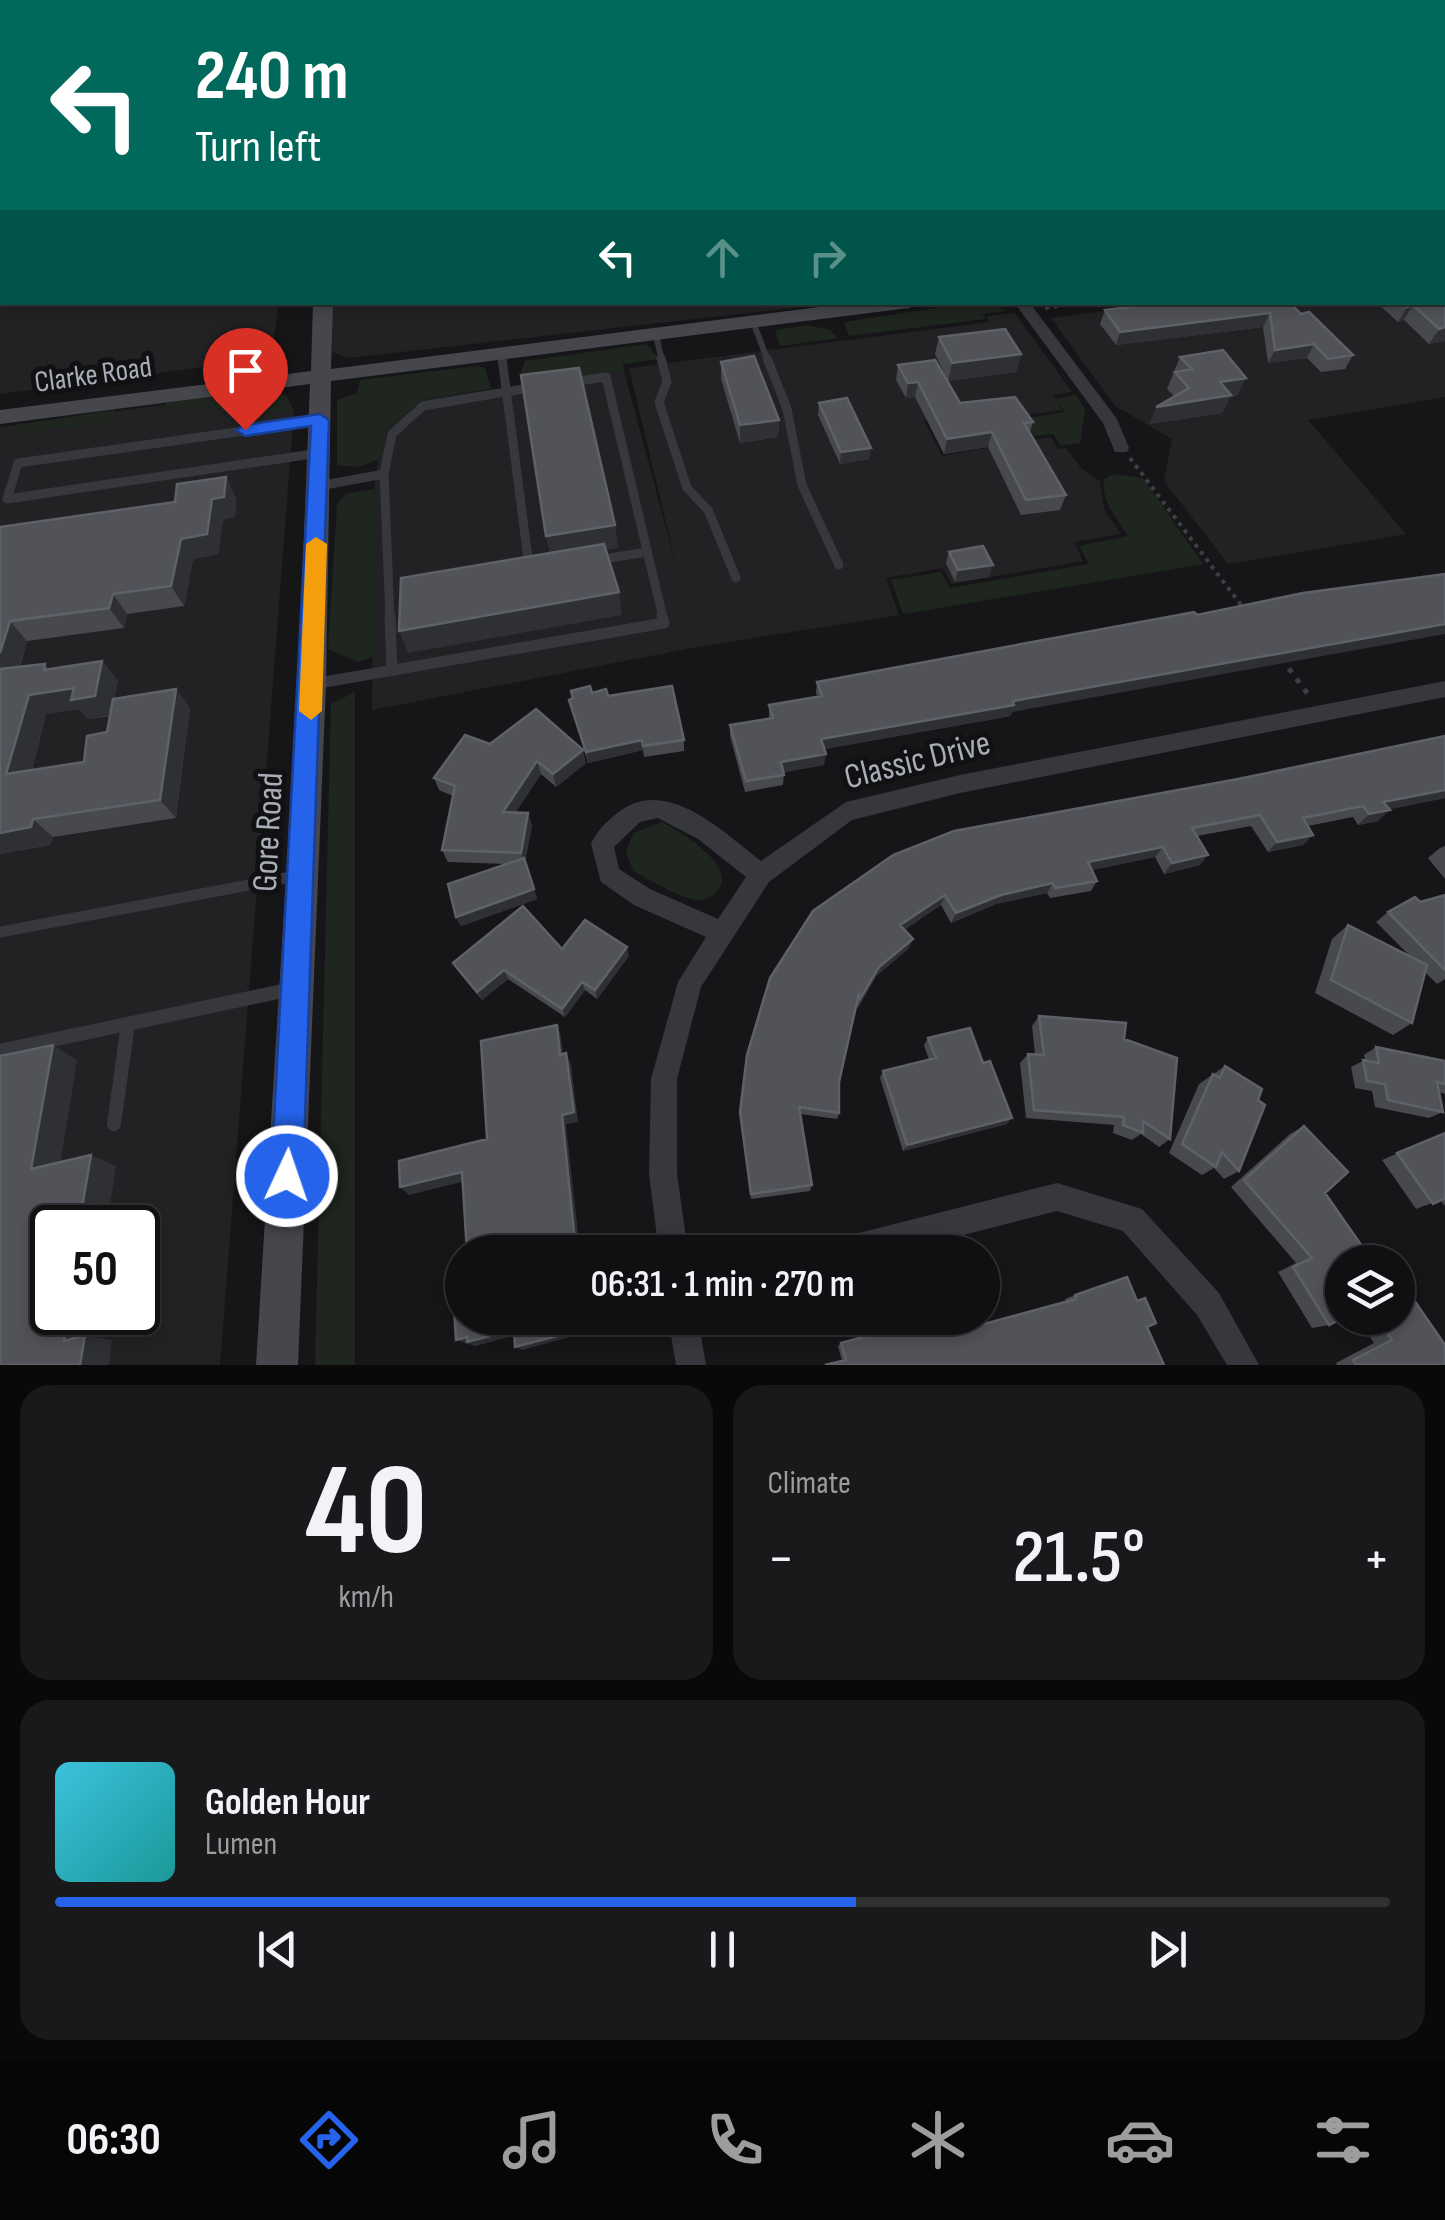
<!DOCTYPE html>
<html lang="en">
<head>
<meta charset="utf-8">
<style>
	:root { --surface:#101012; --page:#19191b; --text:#f1f3f6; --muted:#9c9d9f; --line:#303032; --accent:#2563eb }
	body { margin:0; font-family:"Sofia Sans Condensed",sans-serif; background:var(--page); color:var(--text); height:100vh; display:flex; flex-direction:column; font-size:38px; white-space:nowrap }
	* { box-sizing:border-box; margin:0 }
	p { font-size:32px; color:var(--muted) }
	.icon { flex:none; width:55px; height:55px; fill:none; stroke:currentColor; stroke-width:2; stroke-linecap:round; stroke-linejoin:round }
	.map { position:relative; height:1365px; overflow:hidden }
	.side { display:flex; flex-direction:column; gap:20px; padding:20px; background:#09090a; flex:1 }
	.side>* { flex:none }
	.banner { position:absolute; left:0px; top:0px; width:1445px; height:305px; box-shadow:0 5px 15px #0003,0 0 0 2px var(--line); background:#00695c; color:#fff; overflow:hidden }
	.controls { position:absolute; left:1325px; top:1245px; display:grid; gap:20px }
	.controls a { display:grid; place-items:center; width:90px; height:90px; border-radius:50%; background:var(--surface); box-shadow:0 5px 15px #0003,0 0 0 2px var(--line); font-size:50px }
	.speed { position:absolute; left:30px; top:1205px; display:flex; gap:20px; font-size:50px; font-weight:700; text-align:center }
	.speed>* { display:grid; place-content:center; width:130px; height:130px; border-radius:50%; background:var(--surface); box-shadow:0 5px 15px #0003,0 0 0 2px var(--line); line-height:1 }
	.speed .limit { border:5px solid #111; border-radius:15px; background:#fff; color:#111 }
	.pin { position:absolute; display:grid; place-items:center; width:85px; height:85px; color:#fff; margin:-102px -42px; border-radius:50% 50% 50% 0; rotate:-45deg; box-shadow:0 0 10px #0007 }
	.pin .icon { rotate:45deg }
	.me { position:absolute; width:110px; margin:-55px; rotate:3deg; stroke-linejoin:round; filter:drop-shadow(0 0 8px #0008) }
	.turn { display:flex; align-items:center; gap:35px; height:210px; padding:0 30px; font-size:45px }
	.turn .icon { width:130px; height:130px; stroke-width:2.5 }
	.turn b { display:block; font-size:70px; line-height:85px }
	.lanes { display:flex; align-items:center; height:95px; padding:0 30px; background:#0003; justify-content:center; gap:50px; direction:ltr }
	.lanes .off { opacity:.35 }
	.big { font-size:75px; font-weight:600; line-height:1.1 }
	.side .widget { flex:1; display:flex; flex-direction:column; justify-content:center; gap:15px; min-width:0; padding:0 35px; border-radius:30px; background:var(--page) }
	.side .dial { align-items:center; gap:0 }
	.dial b { font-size:130px; line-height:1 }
	.song { display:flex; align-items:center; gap:30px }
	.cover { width:120px; height:120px; border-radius:15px; background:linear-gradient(135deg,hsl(190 70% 55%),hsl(180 70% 35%)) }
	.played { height:10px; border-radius:5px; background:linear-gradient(90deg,var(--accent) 60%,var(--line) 60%) }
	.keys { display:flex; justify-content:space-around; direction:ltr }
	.heat { display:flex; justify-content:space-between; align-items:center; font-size:55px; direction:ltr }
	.side .tiles { flex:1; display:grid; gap:20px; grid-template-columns:1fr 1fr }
	.widget:last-child { grid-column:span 2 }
	.trip { position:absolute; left:445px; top:1235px; width:555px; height:100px; border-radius:50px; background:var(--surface); box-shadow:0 5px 15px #0003,0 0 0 2px var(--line); font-weight:600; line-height:100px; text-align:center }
	.menu { display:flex; height:160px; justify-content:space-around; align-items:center; background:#060607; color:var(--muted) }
	.menu .icon { width:70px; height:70px }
	.menu .current { color:var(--accent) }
	.menu b { font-size:45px; color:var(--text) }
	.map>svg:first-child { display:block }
</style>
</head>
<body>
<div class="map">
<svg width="1445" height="1365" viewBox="0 0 1445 1365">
	<rect width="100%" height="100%" fill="#161618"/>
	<!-- built -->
	<path fill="#222225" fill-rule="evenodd" d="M0,0H271L2,2V302L279,303L271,358L0,394Z
		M510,0H1210L1214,2H511Z
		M332,303H837L348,358L332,352Z
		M1166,303H1238L1265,330L1311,321L1292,303H1433L1445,312V397L1308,420L1406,534L1228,564L1164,481L1172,439L1115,406L1051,318Z
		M1015,313L1072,392L1053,395L1062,410L1019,416L1013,407L924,420L942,456L1051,437L1058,449L1066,448L1081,468L1100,481L1104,509L1121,534L1074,542L1083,561L951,584L943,568L886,578L899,615L697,647L372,710L374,489L382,432L425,399L624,371L677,569L629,368L989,322L987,316Z
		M257,392L286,395L294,411L220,1365H0V427ZM52,1228H138V1312H52Z"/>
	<!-- green -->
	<path fill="#1e261f" d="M969,303H994L1005,311L983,314L985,319L849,336L844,322Z
		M807,325L830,330L838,338L780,346L775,330Z
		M647,344L659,359L623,364L624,371L522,384L519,378L525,361Z
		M477,366L485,368L491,389L425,399L382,432L379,459L359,467L337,465V400L357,393L360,380Z
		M259,390L287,395L289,410L261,413L257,408H166V403Z
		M1076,395L1085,409L1080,443L1061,446L1053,434L1034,436L1023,419L1065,412L1055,399Z
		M114,410V421L25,433L3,427Z
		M1113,474L1143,478L1203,564L903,614L891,580L941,572L950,588L1089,564L1079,546L1128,536C1117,518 1101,502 1104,479Z
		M374,489L375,656L358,662L328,649L337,504L346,494Z
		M355,692V1365H315L331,704Z
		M662,822C682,833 744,869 714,894C707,900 699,901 691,899C672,894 651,880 633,871L626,852L633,833Z"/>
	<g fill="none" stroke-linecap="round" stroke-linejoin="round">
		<!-- path-far1 -->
		<path stroke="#3d3f44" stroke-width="4" stroke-dasharray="4 5" stroke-linecap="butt" d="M1045,308L1086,302
			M1130,458L1244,609"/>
		<!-- path -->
		<path stroke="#3d3f44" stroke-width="5" stroke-dasharray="5 8" stroke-linecap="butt" d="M1281,658L1310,697"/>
		<!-- service-far3 -->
		<path stroke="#37383d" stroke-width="6" d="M753,322L768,361
			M656,335L662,361
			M501,354L502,361"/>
		<!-- service-far2 -->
		<path stroke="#37383d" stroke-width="9" d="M502,358L529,566
			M661,358L667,382L659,402L687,488L708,510L736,578
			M767,358L787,409L802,485L839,565
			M571,382L606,377L663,618
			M319,453L7,499L18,463L320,420
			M319,486L384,474
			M597,560L647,552
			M390,618L384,474L392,434L423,406L535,387"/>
		<!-- service-far1 -->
		<path stroke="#37383d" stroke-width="11" d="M390,616L392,671
			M313,684L664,623L662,616
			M0,932L296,876"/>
		<!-- service -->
		<path stroke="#37383d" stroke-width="14" d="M0,1051L292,989
			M114,1124L128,1024"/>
		<!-- minor -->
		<path fill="#37383d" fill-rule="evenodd" d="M1213,0H1225L1227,2H1216Z
			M1442,145H1445V152H1442Z
			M1014,302H1029L1117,419L1129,448L1127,452H1115L1103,423Z
			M1445,681V697L960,793L852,820L769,882L701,987L677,1079V1174L688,1252H659L649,1174L651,1079L678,982L706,937L634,905L601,882L591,844C596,832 606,822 616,814C665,773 723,832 761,861L846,802L960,775ZM658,818L698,839L746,877L718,919L650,889L619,869L614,847L640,822Z
			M1057,1183L1142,1209L1219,1293L1259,1365H1227L1197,1315L1123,1231L1057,1211L897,1252H828L833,1242L843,1237Z
			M668,1318H698L706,1365H676Z"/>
		<!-- secondary -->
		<path fill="#45474d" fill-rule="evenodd" d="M320,0H332V2H320Z
			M1442,227H1445L1442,238Z
			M313,302H333L331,369L859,302H918L909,308L331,381L326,685L298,1365H256L298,685L310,384L0,424V410L311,371Z"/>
	</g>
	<!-- wall -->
	<path fill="#47494d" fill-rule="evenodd" d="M1376,302L1445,304V341L1429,344L1404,320L1398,322Z
		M1105,310L1301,314L1353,355L1345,369L1321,372L1307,358L1268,363L1263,327L1116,345L1100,324Z
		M939,337L1021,354L1016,372L948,381L935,354Z
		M1180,357L1238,395L1230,397L1222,413L1149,424L1174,396L1167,389Z
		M721,362L779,420L778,437L740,443L721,379Z
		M898,365L960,403L1033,422L1030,432L1066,495L1060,510L1021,515L988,447L944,454L915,397L906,398L896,380Z
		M819,403L869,459L840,464L818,415Z
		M226,477L236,498L235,517L223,519L218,554L193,559L184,606L127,614L124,628L27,641L20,667L50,669L102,661L118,681L114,698L176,689L190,708L176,818L53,837L50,845L0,854V527L175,502ZM79,709L88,719L110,716L107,732L84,762L32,770L46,714Z
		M949,552L989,577L955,582L946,563Z
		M817,682L1012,712L1010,716L983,721L824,749V765L784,772L783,785L745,792L730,736V725L769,718V705L817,697L816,693Z
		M592,693L608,696L684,740V751L644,757L643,750L588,763L569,700Z
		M490,744L586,763L556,787L541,774L515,813H528L532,826L525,862L537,899L461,926L456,917L507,864L448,862L442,850L453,796L439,790L434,778Z
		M1445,798L1389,809L1378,821L1358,825L1353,817L1308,826L1303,845L1268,852L1251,826L1197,836L1200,865L1164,874L1155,857L1092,870L1097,881L1091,891L1050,898L1047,893L996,904L951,923L941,905L904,930L909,948L876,976L858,1008L856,1003L839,1082V1113L837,1119L800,1114L812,1185L810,1191L751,1199L740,1112L954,831Z
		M1445,846V879L1428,858L1440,848Z
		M1445,895V979L1437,984L1425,972L1412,1023L1393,1035L1315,993L1332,939L1348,925L1411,957L1376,922L1388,912Z
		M562,949L629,956L597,999L585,990L565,1017L508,979L482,1000L458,971L453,963Z
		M1039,1016L1124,1039L1170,1139L1159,1147L1141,1134L1132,1140L1113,1133L1114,1125L1026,1118L1020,1063L1028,1054H1035L1032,1026Z
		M928,1038L1007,1124L903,1151L880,1078L883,1071L929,1060L924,1045Z
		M1376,1047L1445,1061V1094L1439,1092L1443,1112L1429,1118L1375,1107L1372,1091L1355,1088L1351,1067L1365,1060L1364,1055Z
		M1225,1066L1258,1100L1239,1171L1224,1179L1214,1168L1202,1175L1169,1153L1199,1084Z
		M1304,1126L1325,1193L1329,1325L1312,1328L1278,1272L1296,1263L1231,1187L1290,1134Z
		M1445,1133V1206L1440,1200L1416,1209L1382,1160Z
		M1075,1295L1137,1301L842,1361L838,1346L841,1343L969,1328L1066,1301L1065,1299Z
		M1358,1318H1398L1445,1365H1337L1336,1363L1374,1343Z"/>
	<!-- shaded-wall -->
	<path fill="#2f3033" d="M1442,25H1445V40L1442,43Z
		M1413,305L1404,320L1398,322L1407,307Z
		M1270,313L1263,327L1116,345L1120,332Z
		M1445,327V341L1429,344L1439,329Z
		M1314,344L1307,358L1268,363L1275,350Z
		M1021,354L1016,372L948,381L952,363Z
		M1246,378L1238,395L1230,397L1222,413L1149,424L1156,407L1220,382Z
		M918,382L915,397L906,398L908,383Z
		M779,420L778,437L740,443V425Z
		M992,432L988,447L944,454L947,439Z
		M871,448L869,459L840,464L841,452Z
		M226,477L236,498L235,517L223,519L218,554L193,559L184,606L171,586L181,539L212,499Z
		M615,525L618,548L551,559L546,536Z
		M993,565L989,577L955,582L958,570Z
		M619,592L622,615L408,653L399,631Z
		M113,594L127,614L124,628L109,608Z
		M10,621L27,641L13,689L0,675V653Z
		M1445,624V634L1012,712L1010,716L983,721L819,750L821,739L1013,701Z
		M102,661L118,681L111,715L88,719L79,709L46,714L26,793L6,774L29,695L44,670L45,664L62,683Z
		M176,689L190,708L176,818L160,800Z
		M642,740L643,750L588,763L586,752Z
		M583,750L586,763L556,787L553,774Z
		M826,754L824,765L780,773L781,762Z
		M537,761L541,774L507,825L503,812Z
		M1445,790V798L1372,813L1383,802Z
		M1390,810L1378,821L1358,825L1369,814Z
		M528,813L532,826L525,862L537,899L461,926L456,917L525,864L521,853Z
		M33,819L53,837L50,845L0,854V833Z
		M1313,835L1303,845L1268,852L1277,842Z
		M1163,847L1155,857L1082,872L1088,862Z
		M1208,855L1200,865L1164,874L1172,863Z
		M1053,883L1047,893L996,904L951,923L956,913L1001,895Z
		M945,895L941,905L897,935L900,925Z
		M913,939L909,948L876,976L858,1008L860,999L879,967Z
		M627,947L629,956L597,999L595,990Z
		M504,970L508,979L482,1000L477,992Z
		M582,982L585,990L565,1017L562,1009Z
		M557,1025L561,1036L564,1065L560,1055Z
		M53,1045L77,1060L58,1179L31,1169Z
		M566,1053L571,1064L578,1122L566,1124L580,1252H576L562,1115Z
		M1012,1118L1007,1124L903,1151L907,1145Z
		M91,1155L116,1166L110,1207L127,1214L126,1228H100L82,1208Z
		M462,1172L470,1180L409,1195L400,1187Z
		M70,1312H98L94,1337L112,1340L109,1365H80L64,1341Z
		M583,1318H587L588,1332L522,1350L515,1347Z
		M514,1330L520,1334L475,1346L456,1340L467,1337Z"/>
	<!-- building -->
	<path fill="#525359" stroke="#5f6168" stroke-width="2.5" d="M462,0H497V2H462Z
		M1322,0H1337L1341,2H1301Z
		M1175,302H1289L1301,314L1309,312L1353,355L1328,359L1314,344L1275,350L1270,313L1120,332L1105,310Z
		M1402,302H1442L1445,304V327L1439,329L1413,305L1407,307Z
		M1005,329L1021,354L952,363L939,337Z
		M1223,350L1246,378L1220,382L1231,395L1156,407L1189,388L1175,372L1192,369L1180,357Z
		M754,356L779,420L740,425L721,362Z
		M935,360L960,403L1015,397L1033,422L1024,423L1066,495L1026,500L992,432L947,439L918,382L908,383L898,365Z
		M579,368L615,525L546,536L521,375Z
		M847,398L871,448L841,452L819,403Z
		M226,477L224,497L212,499L207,534L181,539L171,586L113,594L109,608L10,621L0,653V527L175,502L177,484Z
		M604,544L619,592L399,631L401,578Z
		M983,546L993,565L958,570L949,552Z
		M1445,574V624L1013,701L1014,705L821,739L826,754L781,762L784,775L746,781L730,725L773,718L769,705L822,696L817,682L1194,612L1197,615L1303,593Z
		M102,661L95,696L71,700L74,688L29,695L6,774L84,762L87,736L107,732L113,699L176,689L160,800L33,819L31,827L0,833V669L45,664L44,670Z
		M590,686L592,693L606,689L608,696L672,686L684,740L643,746L642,740L586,752L569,700L573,698L571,691Z
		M536,709L583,750L553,774L537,761L503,812L528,813L521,853L442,850L455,786L434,778L465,735L490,744Z
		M1445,736V790L1383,802L1390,810L1369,814L1363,806L1303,818L1313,835L1277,842L1260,815L1192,828L1208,855L1172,863L1163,847L1088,862L1097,881L1055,888L1053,883L1001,895L956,913L945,895L900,925L913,939L879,967L860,999L859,993L839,1082V1113L799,1107L812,1185L751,1194L740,1112L747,1055L770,978L813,911L893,855L954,831L1238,779Z
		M524,858L534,889L456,917L448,884Z
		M1445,895V970L1388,912L1415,897L1420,902Z
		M523,906L562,949L585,920L627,947L595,990L582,982L562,1009L504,970L477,992L453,963Z
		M1348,925L1427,965L1412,1023L1331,980Z
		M1039,1016L1126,1023L1124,1039L1177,1058L1170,1139L1143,1121V1133L1123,1125L1124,1117L1034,1110L1028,1054L1044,1055Z
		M557,1025L560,1055L566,1053L574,1112L562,1115L576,1252H467L462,1172L400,1187L399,1161L487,1139L481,1041Z
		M970,1028L983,1063L990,1061L1012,1118L907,1145L883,1071L936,1058L928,1038Z
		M53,1045L31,1169L91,1155L82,1208L103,1204L100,1228H52V1312H70L64,1341L85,1335L80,1365H0V1056Z
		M1376,1047L1445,1061V1084L1437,1082L1443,1112L1388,1100L1385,1084L1367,1081L1363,1060L1379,1063Z
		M1225,1066L1262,1089L1258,1100L1265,1105L1239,1171L1222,1152L1216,1167L1182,1144L1213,1074L1220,1078Z
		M1304,1126L1348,1172L1325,1193L1373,1262H1342L1343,1318L1329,1325L1293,1267L1312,1258L1244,1180Z
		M1445,1133V1198L1433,1204L1397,1153Z
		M1127,1277L1137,1301L1145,1298L1156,1323L1147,1327L1164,1365H825L846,1360L841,1343L935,1318H965L969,1328L1076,1299L1075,1295Z
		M1398,1277L1445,1345V1365H1356L1353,1360L1392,1340L1378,1318H1398Z
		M462,1306V1318H583L584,1329L515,1347L514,1330L467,1342V1337L456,1340L454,1308Z"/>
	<!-- route -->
	<path fill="#2563eb" stroke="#184099" stroke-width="2.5" d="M320,414L329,420L303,1176L298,1188L287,1192L276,1188L271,1176L311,426L245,436L236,430L245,425Z"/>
	<!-- slow -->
	<path fill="#f59e0b" d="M316,537L327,544L322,711L311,720L299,711L306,544Z"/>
	<g text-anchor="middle" stroke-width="10" stroke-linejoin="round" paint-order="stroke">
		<!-- far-street labels -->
		<g font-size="30" fill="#a8adb8" stroke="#111113">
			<text transform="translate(93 374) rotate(-8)" y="10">Clarke Road</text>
		</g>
		<!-- street labels -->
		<g font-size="35" fill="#a8adb8" stroke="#111113">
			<text transform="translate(917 759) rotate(-14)" y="12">Classic Drive</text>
			<text transform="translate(267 832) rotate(-87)" y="12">Gore Road</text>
		</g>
	</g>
</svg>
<div class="controls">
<a><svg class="icon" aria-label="layers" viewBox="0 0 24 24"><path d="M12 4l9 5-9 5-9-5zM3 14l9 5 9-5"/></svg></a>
</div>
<div class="speed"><div class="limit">50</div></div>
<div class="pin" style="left:245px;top:430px;background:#d93025"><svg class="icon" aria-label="arrive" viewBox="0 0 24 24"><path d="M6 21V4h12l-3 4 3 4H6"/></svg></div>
<svg class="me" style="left:287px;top:1176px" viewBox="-20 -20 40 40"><circle r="17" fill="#2563eb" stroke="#fff" stroke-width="3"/><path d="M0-11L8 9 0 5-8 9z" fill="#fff"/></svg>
<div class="trip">06:31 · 1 min · 270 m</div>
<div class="banner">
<div class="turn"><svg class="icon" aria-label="left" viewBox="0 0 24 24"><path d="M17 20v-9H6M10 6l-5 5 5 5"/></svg><div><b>240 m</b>Turn left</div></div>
<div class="lanes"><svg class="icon" aria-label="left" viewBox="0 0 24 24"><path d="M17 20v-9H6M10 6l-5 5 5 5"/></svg><svg class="icon off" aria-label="ahead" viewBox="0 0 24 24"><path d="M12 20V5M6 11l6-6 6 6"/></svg><svg class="icon off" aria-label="right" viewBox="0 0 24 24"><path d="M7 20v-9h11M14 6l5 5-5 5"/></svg></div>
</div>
</div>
<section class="side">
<div class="tiles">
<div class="widget dial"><b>40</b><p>km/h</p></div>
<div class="widget"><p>Climate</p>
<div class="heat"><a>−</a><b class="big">21.5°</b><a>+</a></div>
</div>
<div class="widget">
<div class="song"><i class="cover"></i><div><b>Golden Hour</b><p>Lumen</p></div></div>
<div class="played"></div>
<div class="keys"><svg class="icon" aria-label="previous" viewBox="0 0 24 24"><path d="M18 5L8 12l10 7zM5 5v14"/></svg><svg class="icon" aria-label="pause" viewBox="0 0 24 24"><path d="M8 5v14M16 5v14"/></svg><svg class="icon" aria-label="next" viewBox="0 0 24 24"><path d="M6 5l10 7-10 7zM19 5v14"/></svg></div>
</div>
</div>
</section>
<nav class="menu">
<b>06:30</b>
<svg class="icon current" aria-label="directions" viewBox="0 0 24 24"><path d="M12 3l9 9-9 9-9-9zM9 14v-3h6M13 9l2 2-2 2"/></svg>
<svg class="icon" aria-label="music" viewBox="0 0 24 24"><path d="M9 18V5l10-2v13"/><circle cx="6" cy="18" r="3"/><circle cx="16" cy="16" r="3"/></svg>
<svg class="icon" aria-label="phone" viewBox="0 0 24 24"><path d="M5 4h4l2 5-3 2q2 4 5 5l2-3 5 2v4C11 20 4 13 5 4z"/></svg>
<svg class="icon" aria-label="climate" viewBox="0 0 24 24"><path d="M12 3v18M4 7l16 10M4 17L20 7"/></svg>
<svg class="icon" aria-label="car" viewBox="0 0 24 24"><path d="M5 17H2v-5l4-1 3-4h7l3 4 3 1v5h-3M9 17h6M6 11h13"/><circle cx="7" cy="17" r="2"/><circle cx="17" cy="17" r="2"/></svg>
<svg class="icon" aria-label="filters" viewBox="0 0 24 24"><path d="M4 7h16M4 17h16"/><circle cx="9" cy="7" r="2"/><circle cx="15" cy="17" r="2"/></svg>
</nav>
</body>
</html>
